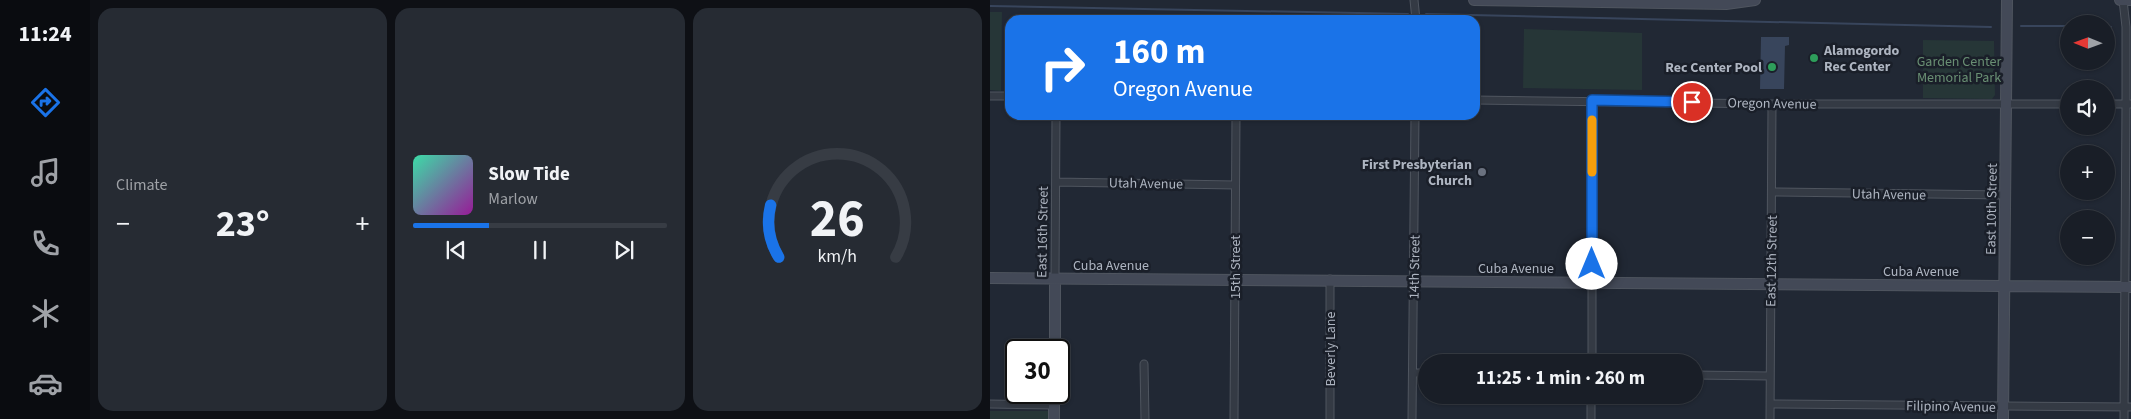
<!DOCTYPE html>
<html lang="en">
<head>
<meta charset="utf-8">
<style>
	:root { --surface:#191e27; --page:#262b33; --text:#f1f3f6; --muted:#9fa2a7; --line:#373c44; --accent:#1a73e8 }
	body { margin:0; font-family:"Source Sans 3",sans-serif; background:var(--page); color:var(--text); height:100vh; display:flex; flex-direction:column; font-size:19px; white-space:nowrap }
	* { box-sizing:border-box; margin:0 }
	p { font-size:16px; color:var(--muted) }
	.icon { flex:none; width:28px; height:28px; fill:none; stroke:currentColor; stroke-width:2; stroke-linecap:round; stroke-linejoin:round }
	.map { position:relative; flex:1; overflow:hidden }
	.side { display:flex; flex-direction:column; gap:8px; padding:8px; background:#0e1015; width:900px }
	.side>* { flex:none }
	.top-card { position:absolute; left:15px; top:15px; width:475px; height:105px; border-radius:15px; box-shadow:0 1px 4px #0004,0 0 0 1px var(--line); background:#1a73e8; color:#fff; overflow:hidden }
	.needle { width:32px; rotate:271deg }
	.controls { position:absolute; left:1070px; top:15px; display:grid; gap:10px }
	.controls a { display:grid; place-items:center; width:55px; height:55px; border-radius:50%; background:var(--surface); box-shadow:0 1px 4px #0004,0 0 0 1px var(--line); font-size:25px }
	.speed { position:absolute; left:15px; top:339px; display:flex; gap:10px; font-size:25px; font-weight:700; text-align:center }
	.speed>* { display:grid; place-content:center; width:65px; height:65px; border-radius:50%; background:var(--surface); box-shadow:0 1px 4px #0004,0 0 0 1px var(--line); line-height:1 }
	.speed .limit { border:2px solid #111; border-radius:8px; background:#fff; color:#111 }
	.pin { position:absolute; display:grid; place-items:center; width:42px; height:42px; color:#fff; margin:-21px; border:2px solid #fff; border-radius:50%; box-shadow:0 1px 5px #0007 }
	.me { position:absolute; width:55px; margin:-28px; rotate:0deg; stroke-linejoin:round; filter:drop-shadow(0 0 4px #0008) }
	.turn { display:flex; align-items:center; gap:18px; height:105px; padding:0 25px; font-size:22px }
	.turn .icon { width:65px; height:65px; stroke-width:2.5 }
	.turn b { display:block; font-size:35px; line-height:42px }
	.big { font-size:38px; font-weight:700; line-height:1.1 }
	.side .card { flex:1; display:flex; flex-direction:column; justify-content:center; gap:8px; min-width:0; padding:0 18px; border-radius:15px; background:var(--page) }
	.side .dial { align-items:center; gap:0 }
	.dial svg { height:130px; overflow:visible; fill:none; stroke:var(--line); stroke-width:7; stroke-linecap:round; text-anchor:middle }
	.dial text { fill:var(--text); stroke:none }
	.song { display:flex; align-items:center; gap:15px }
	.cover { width:60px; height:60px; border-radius:8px; background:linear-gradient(135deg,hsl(160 70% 55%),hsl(300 70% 35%)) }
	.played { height:5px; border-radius:2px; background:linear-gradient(90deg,var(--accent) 30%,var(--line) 30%) }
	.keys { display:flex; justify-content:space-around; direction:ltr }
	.heat { display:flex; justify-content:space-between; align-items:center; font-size:28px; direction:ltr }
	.side .tiles { flex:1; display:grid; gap:8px; grid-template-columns:repeat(3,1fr) }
	.trip { position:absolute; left:428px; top:354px; width:285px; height:50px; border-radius:25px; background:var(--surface); box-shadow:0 1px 4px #0004,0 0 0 1px var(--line); font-weight:700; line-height:50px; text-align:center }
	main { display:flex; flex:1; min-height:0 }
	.dock { display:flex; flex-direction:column; width:90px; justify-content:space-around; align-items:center; background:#0a0c10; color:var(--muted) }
	.dock .icon { width:35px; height:35px }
	.dock .selected { color:var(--accent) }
	.dock b { font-size:22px; color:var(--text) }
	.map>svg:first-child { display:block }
</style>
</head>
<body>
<main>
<nav class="dock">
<b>11:24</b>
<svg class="icon selected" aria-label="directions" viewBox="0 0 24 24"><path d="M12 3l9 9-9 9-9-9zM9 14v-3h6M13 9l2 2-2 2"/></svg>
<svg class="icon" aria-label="music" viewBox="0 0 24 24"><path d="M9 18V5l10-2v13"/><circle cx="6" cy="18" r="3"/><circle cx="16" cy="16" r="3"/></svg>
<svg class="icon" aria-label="phone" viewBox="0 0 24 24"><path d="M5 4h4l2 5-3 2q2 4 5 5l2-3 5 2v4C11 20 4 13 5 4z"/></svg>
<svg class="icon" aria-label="climate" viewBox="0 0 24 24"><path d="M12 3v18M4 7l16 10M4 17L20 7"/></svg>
<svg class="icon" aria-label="car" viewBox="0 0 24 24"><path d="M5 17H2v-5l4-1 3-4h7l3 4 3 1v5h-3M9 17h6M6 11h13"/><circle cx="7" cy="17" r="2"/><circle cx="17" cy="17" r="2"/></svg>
</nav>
<section class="side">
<div class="tiles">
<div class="card"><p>Climate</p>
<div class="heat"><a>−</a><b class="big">23°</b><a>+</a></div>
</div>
<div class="card">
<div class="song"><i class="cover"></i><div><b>Slow Tide</b><p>Marlow</p></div></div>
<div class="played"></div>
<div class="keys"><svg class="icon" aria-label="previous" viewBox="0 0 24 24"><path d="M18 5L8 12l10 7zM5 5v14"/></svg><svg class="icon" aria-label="pause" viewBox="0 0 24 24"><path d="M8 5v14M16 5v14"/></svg><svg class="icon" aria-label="next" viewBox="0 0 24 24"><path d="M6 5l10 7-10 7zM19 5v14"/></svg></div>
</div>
<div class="card dial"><svg viewBox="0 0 100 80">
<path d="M14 69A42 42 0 1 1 86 69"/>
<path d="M14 69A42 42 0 0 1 9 37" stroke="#1a73e8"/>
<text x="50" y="56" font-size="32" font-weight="700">26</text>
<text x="50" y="72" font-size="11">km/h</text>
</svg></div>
</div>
</section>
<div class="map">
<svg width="1141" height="419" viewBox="0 0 1141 419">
	<rect width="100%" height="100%" fill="#212834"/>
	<!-- green -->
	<path fill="#263637" d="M0,12H12L11,91L0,90Z
		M534,29L652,33V90L533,88Z
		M933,40L1004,41L1005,95L1002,99L933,98Z
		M0,411H58V419H0Z"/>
	<!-- water -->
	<path fill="#38455c" d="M771,37H799V45L795,46L794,89H770Z"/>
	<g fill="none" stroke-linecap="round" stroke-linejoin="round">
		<!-- stream -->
		<path stroke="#38455c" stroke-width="2" d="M0,6L418,14
			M436,14L1001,27
			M1031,26H1079
			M1116,27H1121"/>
		<!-- street casing -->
		<g stroke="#4f555f" stroke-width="9">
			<path id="street" d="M424,0L426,20
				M1133,0L1136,27V104L1134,419
				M0,96H20
				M485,100L782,104H1079
				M1116,104H1141
				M66,182L245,185
				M782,192L1015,195
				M65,279L66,115
				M340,279V419
				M602,362V100
				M154,364L155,419
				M423,373H436
				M704,375L780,376
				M0,404L64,405
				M781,404L1141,407
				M244,419L246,115
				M422,419L425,115
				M601,419V395
				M780,419L782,104"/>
		</g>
		<!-- secondary casing -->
		<g stroke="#4f555f" stroke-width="12">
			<path id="secondary" d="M484,0L736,4L765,0
				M1130,0H1141
				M0,278L1141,287
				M65,350V279
				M64,419V392
				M1013,419L1017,0"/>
		</g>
		<!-- street -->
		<use href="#street" stroke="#343a44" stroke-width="7"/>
		<!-- secondary -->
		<use href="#secondary" stroke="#434957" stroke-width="10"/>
	</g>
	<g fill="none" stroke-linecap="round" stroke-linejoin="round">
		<!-- route casing -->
		<g stroke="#114b97" stroke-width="12">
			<path id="route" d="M602,264V100L702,102"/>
		</g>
		<!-- route -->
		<use href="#route" stroke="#1a73e8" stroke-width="9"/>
		<!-- slow -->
		<path stroke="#f59e0b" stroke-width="9" d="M602,172V120"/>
	</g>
	<!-- markers -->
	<g fill="#2e9e5b" stroke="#1a1f29" stroke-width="2">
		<circle cx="824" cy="58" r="5"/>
		<circle cx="782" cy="67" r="5"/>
	</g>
	<circle fill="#6b7280" stroke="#1a1f29" stroke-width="2" cx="492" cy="172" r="5"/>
	<g text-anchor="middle" stroke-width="5" stroke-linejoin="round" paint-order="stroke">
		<!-- poi labels -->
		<g font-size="14" font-weight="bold" fill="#aeb5c1" stroke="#1a1f29" text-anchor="end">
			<text x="834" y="55" text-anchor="start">Alamogordo<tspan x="834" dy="16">Rec Center</tspan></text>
			<text x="772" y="72">Rec Center Pool</text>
			<text x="482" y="169">First Presbyterian<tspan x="482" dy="16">Church</tspan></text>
		</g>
		<!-- park labels -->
		<g font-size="14" fill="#698f73" stroke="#1a1f29">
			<text x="969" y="66">Garden Center<tspan x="969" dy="16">Memorial Park</tspan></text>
		</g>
		<!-- street labels -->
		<g font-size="14" fill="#aeb5c1" stroke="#1a1f29">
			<text transform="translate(782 103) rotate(1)" y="5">Oregon Avenue</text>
			<text transform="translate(156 183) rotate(1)" y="5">Utah Avenue</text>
			<text transform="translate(899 194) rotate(1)" y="5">Utah Avenue</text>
			<text transform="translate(1001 209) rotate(-89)" y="5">East 10th Street</text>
			<text transform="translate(52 232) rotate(-89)" y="5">East 16th Street</text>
			<text transform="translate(781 261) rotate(-89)" y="5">East 12th Street</text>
			<text x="121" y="270">Cuba Avenue</text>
			<text transform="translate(245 267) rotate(-90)" y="5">15th Street</text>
			<text transform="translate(424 267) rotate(-89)" y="5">14th Street</text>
			<text x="526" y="273">Cuba Avenue</text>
			<text x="931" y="276">Cuba Avenue</text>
			<text transform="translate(340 349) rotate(-90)" y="5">Beverly Lane</text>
			<text transform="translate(961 406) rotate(1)" y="5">Filipino Avenue</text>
		</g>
	</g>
</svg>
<div class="controls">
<a><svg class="needle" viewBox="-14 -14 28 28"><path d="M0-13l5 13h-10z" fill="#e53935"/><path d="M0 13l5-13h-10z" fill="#9fa2a7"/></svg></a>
<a><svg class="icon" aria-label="sound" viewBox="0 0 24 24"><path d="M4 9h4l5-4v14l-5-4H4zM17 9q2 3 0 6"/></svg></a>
<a>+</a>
<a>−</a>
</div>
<div class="speed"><div class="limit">30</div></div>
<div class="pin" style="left:702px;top:102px;background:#d93025"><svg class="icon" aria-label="arrive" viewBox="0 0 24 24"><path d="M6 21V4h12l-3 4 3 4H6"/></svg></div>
<svg class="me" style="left:602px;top:264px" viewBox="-20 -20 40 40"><circle r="19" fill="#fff"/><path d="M0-13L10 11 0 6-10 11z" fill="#1a73e8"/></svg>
<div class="trip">11:25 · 1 min · 260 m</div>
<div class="top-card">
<div class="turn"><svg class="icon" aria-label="right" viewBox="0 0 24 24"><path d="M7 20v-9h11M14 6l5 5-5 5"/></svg><div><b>160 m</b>Oregon Avenue</div></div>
</div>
</div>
</main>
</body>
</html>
